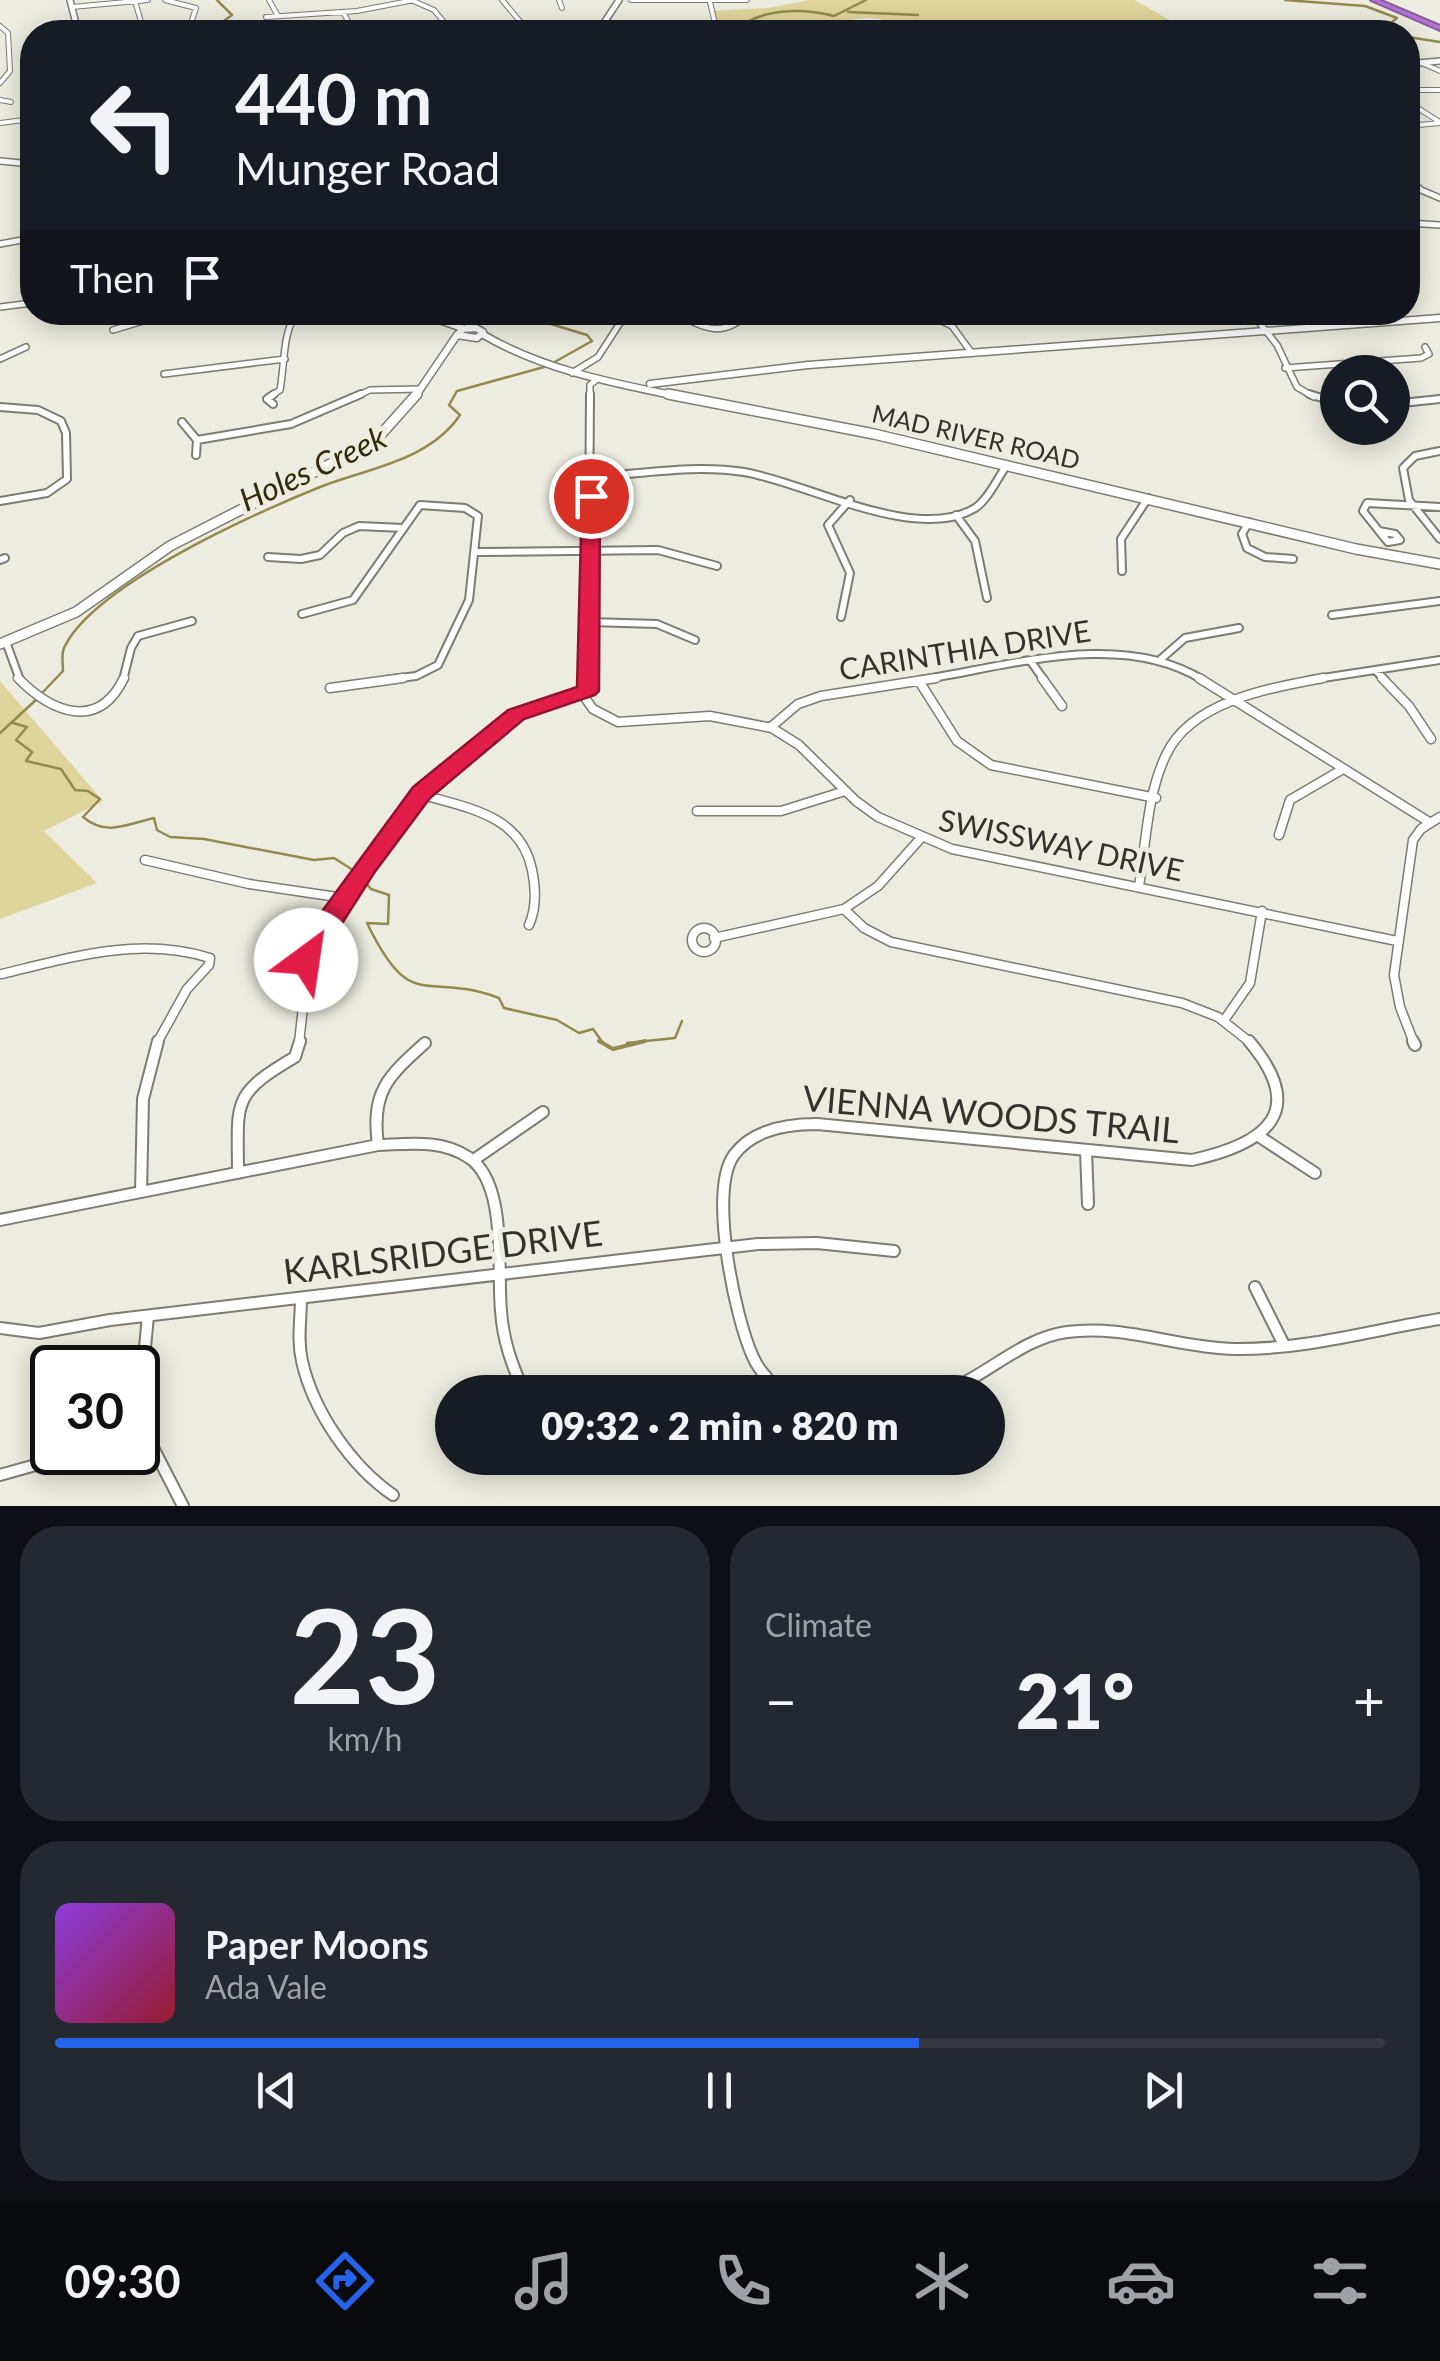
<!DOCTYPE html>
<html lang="en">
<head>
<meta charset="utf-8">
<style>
	:root { --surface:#171b24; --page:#242831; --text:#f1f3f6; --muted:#9ea1a6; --line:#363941; --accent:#2563eb }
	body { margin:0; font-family:Lato,sans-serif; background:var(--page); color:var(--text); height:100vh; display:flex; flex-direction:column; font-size:38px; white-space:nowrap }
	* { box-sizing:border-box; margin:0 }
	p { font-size:32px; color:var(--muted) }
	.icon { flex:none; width:55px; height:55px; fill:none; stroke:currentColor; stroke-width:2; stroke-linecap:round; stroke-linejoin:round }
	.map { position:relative; height:1506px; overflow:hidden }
	.drawer { display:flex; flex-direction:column; gap:20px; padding:20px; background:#0d0f14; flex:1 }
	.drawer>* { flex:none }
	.guide { position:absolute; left:20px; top:20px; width:1400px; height:305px; border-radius:40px; box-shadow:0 5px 25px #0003; background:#171b24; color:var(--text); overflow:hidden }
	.fabs { position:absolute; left:1320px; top:355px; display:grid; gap:20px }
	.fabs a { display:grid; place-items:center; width:90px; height:90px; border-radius:50%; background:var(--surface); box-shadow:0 5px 25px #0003; font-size:50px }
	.speed { position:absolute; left:30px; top:1345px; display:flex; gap:20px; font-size:50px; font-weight:700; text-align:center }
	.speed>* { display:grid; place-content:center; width:130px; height:130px; border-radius:50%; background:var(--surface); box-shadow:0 5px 25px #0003; line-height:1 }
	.speed .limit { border:5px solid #111; border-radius:15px; background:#fff; color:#111 }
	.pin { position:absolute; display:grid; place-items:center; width:85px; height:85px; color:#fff; margin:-42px; border:5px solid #fff; border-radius:50%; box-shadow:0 2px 10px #0007 }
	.me { position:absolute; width:110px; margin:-55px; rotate:31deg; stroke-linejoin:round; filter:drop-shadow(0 0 8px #0008) }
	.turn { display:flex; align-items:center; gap:35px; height:210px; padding:0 50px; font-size:45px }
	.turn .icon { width:130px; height:130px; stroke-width:2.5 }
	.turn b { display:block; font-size:70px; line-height:85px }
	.then { display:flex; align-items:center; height:95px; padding:0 50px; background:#0003; gap:20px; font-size:38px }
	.big { font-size:75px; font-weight:800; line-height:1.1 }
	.drawer .widget { flex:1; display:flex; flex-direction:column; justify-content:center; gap:15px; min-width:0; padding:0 35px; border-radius:40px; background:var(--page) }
	.drawer .dial { align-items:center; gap:0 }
	.dial b { font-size:130px; line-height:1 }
	.song { display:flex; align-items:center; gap:30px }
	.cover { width:120px; height:120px; border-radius:15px; background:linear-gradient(135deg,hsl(270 70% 55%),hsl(350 70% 35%)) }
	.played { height:10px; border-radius:5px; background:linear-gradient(90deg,var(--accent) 65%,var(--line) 65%) }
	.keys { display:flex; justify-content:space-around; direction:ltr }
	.heat { display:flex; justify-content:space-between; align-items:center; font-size:55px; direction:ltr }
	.drawer .tiles { flex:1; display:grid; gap:20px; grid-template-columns:1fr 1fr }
	.widget:last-child { grid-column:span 2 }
	.trip { position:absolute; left:435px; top:1375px; width:570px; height:100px; border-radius:50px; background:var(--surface); box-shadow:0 5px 25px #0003; font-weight:800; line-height:100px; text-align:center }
	.tabs { display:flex; height:160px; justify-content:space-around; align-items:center; background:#090b0e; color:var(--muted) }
	.tabs .icon { width:70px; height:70px }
	.tabs .on { color:var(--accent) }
	.tabs b { font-size:45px; color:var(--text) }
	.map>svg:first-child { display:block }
</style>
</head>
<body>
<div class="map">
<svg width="1440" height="1506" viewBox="0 0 1440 1506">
	<rect width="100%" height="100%" fill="#edece0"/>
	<!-- green -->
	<path fill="#dfd59c" d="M809,0H1134L1191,32H911C875,10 855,18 816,29L818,32H760L743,25L715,26L712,11L769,8Z
		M0,681L103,801L44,831L97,883L0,919Z"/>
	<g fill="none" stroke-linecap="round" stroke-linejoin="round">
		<!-- stream-far1 -->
		<path stroke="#938a50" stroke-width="2.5" d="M217,0L232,15L225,20L222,32
			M1285,0L1365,6L1397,18L1387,26L1393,32
			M848,12L918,15
			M791,32L783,28L754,30L745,23C771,8 806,9 834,16L866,0
			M1408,37L1440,42
			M511,312L587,335L592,341L551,364
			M42,693L63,671C63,663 61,655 64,648C93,585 256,513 320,487C368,468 429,461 460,415L449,405L457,391L544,367
			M13,723L27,727L16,740L32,752L26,761L61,769L75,790L88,791L100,799L83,817C107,837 127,824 154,818L157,830L170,837L204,839L314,860L334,858L356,872
			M0,733L37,699
			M364,881L371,889L389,895L388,924L367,923C412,1016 424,970 499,998L504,1008L557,1020L579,1033L593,1029L603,1043
			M627,1043L675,1038L682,1021"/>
		<!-- stream -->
		<path stroke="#938a50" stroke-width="4" d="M599,1041L613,1049L645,1041"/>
		<!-- street-far4 casing -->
		<g stroke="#7e7c72" stroke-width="6">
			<path id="street-far4" d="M165,0L196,8L188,32
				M269,0L278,16
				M411,0L434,10L452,32
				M502,0L529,32
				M559,0L562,8
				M631,0H747
				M135,1L144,32
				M710,2L717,32
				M72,7L148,0
				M343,12L354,32
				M266,17L357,11L414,0
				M579,23L604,24
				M604,23L627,25
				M0,26L8,33L10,71L0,83
				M873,28L879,32
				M1335,32H1347
				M1408,57L1440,71
				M1408,90H1440
				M0,100L11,102
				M1408,102L1440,122
				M0,123L32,119
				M1408,126L1440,123"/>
		</g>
		<!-- street-far3 casing -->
		<g stroke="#7e7c72" stroke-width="8">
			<path id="street-far3" d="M1408,178L1421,190L1440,198
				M1408,223L1440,225
				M0,244L32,238
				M0,307L32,303
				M676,312C703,330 725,338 749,312
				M923,312L952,326L971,352
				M1251,312L1277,345L1297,387L1314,397
				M848,315L852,312
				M113,330L173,312
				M0,359L26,347
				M1285,368L1421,358L1429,354L1425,347
				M572,373L598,357L620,323L636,312
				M164,374L285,359
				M270,397L280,390C285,363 282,334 297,312
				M355,397L370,390L420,389
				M590,397V385L596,380"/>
		</g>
		<!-- street-far2 casing -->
		<g stroke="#7e7c72" stroke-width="10">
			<path id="street-far2" d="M1309,394L1338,403
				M273,404L267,399L274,394
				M1392,404L1440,399
				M0,407L38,410L61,421L66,433L67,479L47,493L0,501
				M182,422L197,440L196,455
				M197,440L291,424L361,394
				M1440,451L1415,456L1403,468L1409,500L1440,539
				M591,477C641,474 694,464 744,472C806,482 916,544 975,508C988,500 998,477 1007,465
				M956,515L975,541L987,598
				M1249,522L1242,534L1247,548L1265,557L1293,559
				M1379,531L1395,534L1400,540L1388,542Z
				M1379,531L1363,511L1367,503L1440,507
				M476,552L658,550L717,566
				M268,557L301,559L320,555L343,533L359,526L403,528
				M0,560L5,558
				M1122,571L1121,539L1148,498
				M302,614L353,600L420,505L465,508L478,516L469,600L438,665L416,676L385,680
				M1332,615L1440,601
				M841,617L850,573L828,525L850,500
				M590,622L657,624L695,640
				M6,642L20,680
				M1161,659L1185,638L1239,628
				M1032,663L1044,680
				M1376,671L1385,680
				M123,680L131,648L138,636L192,621
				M588,680L590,394
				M920,680C1010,666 1121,629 1203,680
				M1310,680L1440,660"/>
		</g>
		<!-- street-far1 casing -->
		<g stroke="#7e7c72" stroke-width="11">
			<path id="street-far1" d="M18,678C51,712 98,732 124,678
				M1042,678L1062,706
				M1199,678L1429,822
				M1382,678L1409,706L1431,739
				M919,681L957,741L991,765L1156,798
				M330,688L403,678
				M583,695L593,709L618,722L710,716L772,728L799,745L856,801L878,817L952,849L1397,941
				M771,727L798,704L821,696L936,678
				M420,794C466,808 521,814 532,870C536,889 537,907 529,925
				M697,811H781L845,791
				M1279,835L1290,800L1343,769
				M145,860L249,884L344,898
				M1139,886C1146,844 1147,794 1166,755C1191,701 1270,688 1323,678
				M844,909L864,928L891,942L1182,1003L1218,1017L1251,1043
				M692 940a12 12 0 1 1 24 0a12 12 0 1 1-24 0Z
				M714,938L844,909L878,886L920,839
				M2,974C72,957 139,936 210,958L209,965L187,989L157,1043
				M1225,1019L1250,983L1262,911
				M299,1043L309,952L420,794L516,714L588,691V678
				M1414,1043L1400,1007L1394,975L1413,840L1421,829L1440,817"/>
		</g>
		<!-- street casing -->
		<g stroke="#7e7c72" stroke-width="14">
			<path id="street" d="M1413,1041L1415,1045
				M1260,1137L1315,1173
				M378,1145C371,1092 387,1077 425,1043
				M1086,1151L1088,1204
				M475,1159L543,1112
				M238,1173C238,1102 230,1095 295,1057L300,1041
				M141,1192L143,1099L158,1041
				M0,1220L378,1145C409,1144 441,1139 468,1157C508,1182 497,1270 501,1311C503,1341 512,1365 524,1392
				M1255,1287L1283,1343
				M301,1298C301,1319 297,1340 302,1361C313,1411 351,1466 393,1495
				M148,1316L139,1410L147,1436L183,1506
				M0,1328L39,1333L110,1320L758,1244L817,1243L894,1251
				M782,1392C770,1382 759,1371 753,1357C735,1318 708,1190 734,1155C753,1129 787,1124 817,1124L1192,1160C1266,1144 1309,1112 1249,1041
				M943,1392C986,1377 1021,1338 1067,1332C1123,1324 1178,1348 1235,1349C1303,1350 1373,1330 1440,1319
				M0,1475L82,1452"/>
		</g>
		<!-- secondary-far2 casing -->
		<g stroke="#7e7c72" stroke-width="8">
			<path id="secondary-far2" d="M70,0L78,32
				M598,32L619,0
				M1408,64L1440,61
				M0,161L32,164"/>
		</g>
		<!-- secondary-far1 casing -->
		<g stroke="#7e7c72" stroke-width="9">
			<path id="secondary-far1" d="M416,312L465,329
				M467,328L479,312
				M476,328L483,332L477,338L457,335L463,329Z
				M482,334C543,370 613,383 681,397
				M650,384L808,365L1440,318
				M415,397L457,335"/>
		</g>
		<!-- secondary casing -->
		<g stroke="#7e7c72" stroke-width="12">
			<path id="secondary" d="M668,394L874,434L1356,549L1440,564
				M0,644L76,612L170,546L375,441L417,394"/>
		</g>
		<!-- highway casing -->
		<g stroke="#865c99" stroke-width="4">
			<path id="highway" d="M1371,0H1379L1440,26V30Z"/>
		</g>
		<!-- street-far4 -->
		<use href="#street-far4" stroke="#fff" stroke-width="4"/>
		<!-- street-far3 -->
		<use href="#street-far3" stroke="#fff" stroke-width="5"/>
		<!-- street-far2 -->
		<use href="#street-far2" stroke="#fff" stroke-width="6"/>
		<!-- street-far1 -->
		<use href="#street-far1" stroke="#fff" stroke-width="8"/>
		<!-- street -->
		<use href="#street" stroke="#fff" stroke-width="10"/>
		<!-- secondary-far2 -->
		<use href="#secondary-far2" stroke="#fff" stroke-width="5"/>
		<!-- secondary-far1 -->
		<use href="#secondary-far1" stroke="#fff" stroke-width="6"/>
		<!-- secondary -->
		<use href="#secondary" stroke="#fff" stroke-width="9"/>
		<!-- highway -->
		<use href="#highway" fill="#b272d3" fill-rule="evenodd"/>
	</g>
	<!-- route -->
	<path fill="#e11d48" stroke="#92132f" stroke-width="2.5" d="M591,490L600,496L599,691L595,695L524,719L430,798L374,873L315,966H296L293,960L304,936L413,787L508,710L577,687L582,496Z"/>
	<g text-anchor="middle" stroke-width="10" stroke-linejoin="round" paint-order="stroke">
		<!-- far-street labels -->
		<g font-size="25" fill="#33332e" stroke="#edece0">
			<text transform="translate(976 437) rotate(13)" y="9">MAD RIVER ROAD</text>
		</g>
		<!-- street labels -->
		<g font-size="30" fill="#33332e" stroke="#edece0">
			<text transform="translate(965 651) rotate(-9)" y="10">CARINTHIA DRIVE</text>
			<text transform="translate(1061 846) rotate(12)" y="10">SWISSWAY DRIVE</text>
		</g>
		<!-- water labels -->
		<g font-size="32" font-style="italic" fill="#312b07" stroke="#edece0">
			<text transform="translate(313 469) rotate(-25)" y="11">Holes Creek</text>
		</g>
		<!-- near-street labels -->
		<g font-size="35" fill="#33332e" stroke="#edece0">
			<text transform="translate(991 1115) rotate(5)" y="12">VIENNA WOODS TRAIL</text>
			<text transform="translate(443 1253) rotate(-7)" y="12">KARLSRIDGE DRIVE</text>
		</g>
	</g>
</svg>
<div class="fabs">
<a><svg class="icon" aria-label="search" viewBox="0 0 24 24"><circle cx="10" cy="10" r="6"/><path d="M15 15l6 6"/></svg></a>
</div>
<div class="speed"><div class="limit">30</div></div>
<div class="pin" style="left:591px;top:496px;background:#d93025"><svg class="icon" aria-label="arrive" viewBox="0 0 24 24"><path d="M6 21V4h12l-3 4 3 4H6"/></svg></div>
<svg class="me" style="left:306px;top:960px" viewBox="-20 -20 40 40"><circle r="19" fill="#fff"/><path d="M0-13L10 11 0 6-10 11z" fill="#e11d48"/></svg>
<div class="trip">09:32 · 2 min · 820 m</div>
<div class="guide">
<div class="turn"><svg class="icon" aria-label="left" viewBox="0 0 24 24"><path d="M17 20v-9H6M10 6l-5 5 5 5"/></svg><div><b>440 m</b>Munger Road</div></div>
<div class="then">Then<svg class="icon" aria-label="arrive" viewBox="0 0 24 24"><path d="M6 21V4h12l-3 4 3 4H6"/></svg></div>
</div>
</div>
<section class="drawer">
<div class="tiles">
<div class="widget dial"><b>23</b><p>km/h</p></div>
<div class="widget"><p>Climate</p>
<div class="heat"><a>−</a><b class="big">21°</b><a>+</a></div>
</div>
<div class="widget">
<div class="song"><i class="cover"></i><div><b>Paper Moons</b><p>Ada Vale</p></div></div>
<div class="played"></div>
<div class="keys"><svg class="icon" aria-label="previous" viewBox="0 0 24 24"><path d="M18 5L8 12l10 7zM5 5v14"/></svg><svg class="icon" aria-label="pause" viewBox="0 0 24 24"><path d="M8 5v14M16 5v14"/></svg><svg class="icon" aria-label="next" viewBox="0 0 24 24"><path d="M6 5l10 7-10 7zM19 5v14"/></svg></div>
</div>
</div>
</section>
<nav class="tabs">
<b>09:30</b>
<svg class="icon on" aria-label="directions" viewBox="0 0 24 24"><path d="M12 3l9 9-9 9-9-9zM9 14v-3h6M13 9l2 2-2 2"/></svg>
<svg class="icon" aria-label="music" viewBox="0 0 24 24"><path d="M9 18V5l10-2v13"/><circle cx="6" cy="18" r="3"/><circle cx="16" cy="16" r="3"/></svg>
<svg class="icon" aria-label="phone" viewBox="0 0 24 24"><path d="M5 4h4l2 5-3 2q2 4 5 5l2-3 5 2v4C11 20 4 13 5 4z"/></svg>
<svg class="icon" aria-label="climate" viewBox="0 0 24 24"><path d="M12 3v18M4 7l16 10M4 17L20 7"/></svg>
<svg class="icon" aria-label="car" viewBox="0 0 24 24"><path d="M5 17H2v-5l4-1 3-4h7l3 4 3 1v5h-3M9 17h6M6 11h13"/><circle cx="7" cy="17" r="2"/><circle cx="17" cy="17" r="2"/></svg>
<svg class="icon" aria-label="filters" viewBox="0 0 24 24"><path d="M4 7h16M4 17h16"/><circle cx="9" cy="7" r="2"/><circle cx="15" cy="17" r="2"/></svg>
</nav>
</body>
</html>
